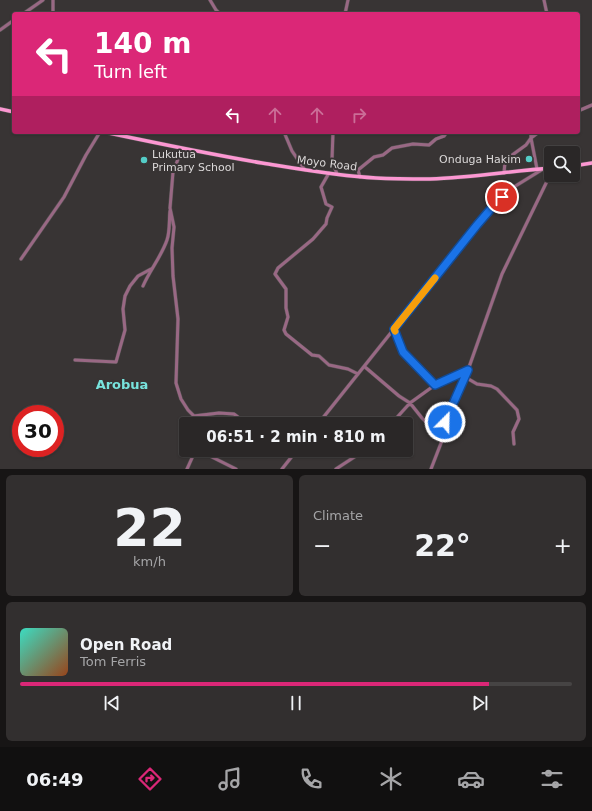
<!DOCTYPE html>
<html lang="en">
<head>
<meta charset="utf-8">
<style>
	:root { --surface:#2a2727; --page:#322f2f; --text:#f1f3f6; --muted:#a5a5a7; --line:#464444; --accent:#db2777 }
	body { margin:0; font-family:"DejaVu Sans",sans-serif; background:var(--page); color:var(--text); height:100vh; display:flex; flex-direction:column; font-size:15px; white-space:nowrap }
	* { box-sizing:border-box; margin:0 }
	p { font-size:13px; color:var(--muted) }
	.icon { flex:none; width:22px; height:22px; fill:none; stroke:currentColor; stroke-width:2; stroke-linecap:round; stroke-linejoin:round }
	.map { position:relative; height:469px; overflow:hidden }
	.side { display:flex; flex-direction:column; gap:6px; padding:6px; background:#171515; flex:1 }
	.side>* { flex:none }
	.hud { position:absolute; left:12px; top:12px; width:568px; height:122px; border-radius:4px; box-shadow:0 1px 3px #0004,0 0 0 1px var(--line); background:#db2777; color:#fff; overflow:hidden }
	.tools { position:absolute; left:544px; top:146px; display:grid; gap:8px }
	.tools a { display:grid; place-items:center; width:36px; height:36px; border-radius:4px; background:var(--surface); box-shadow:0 1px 3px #0004,0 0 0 1px var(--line); font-size:20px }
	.speed { position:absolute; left:12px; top:405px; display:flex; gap:8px; font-size:20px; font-weight:700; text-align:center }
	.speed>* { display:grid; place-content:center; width:52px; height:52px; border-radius:50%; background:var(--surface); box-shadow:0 1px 3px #0004,0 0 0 1px var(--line); line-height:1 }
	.speed .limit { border:6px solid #d22; background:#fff; color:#111 }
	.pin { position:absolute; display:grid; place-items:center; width:34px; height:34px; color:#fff; margin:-17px; border:2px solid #fff; border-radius:50%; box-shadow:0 1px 4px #0007 }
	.me { position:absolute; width:44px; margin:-22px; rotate:23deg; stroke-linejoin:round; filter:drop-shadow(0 0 3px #0008) }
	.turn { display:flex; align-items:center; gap:14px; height:84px; padding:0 16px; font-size:18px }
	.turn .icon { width:52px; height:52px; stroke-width:2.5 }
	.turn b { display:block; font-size:28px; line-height:34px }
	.lanes { display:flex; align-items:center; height:38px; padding:0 16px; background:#0003; justify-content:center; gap:20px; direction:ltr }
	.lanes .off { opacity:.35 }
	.big { font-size:30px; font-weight:600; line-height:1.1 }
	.side .tile { flex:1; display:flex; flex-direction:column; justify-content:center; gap:6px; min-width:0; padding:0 14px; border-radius:6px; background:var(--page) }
	.side .dial { align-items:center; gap:0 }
	.dial b { font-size:52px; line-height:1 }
	.song { display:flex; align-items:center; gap:12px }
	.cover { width:48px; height:48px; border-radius:6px; background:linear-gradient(135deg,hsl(170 70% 55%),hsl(20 70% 35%)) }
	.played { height:4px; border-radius:2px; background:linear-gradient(90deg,var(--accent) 85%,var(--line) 85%) }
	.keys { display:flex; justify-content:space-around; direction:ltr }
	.heat { display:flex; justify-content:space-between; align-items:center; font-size:22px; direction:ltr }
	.side .tiles { flex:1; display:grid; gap:6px; grid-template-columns:1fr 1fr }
	.tile:last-child { grid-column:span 2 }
	.trip { position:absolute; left:179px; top:417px; width:234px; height:40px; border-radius:4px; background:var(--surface); box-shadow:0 1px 3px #0004,0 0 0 1px var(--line); font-weight:600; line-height:40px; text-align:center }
	.dock { display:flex; height:64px; justify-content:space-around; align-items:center; background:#111010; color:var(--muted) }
	.dock .icon { width:28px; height:28px }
	.dock .current { color:var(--accent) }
	.dock b { font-size:18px; color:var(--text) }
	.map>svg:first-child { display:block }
</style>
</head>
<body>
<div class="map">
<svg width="592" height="469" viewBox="0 0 592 469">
	<rect width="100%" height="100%" fill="#383434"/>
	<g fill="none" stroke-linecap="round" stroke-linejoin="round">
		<!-- minor casing -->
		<g stroke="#555252" stroke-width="4">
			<path id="minor" d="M210,0L216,10L220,14
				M544,0L547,14
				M23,14L43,0
				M53,14V0
				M345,14L348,0
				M0,30L14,20
				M578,111L592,105
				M284,132L292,151L305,170
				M333,132L332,160L337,174
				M531,132V138L537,169
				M182,149L173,172L170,208L174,227L172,248L173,276L178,319L176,383L181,399L188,410L194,416L219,413L234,414L247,424
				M329,173L321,187L326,204L332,207L327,218L326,224L313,239L278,268L275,274L286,289V308L288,317L284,330L286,334L312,355L319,356L329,365L348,369L358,374
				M504,173L505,162L508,158L526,145L531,138L539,132
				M360,177L358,170L374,157L383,155L392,148L413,144L429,145L436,139L444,136L447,132
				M21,259L64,197L86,155L100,132
				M143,286C150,270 161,257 167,240C170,232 169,220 170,211
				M395,329L403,352L435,385
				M75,360L116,362L125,330L123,309L125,296L130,286L138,276L151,269
				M365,367L399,396L410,403L422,418L442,438
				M465,377L477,384L491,386L497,389L517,410L519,419L513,432L514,444
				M192,424L194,416
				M318,424L477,225L495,204L509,190L543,169
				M391,424L410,403L435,385L467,370
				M198,450L236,469
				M187,469L192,458L193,450
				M282,469L297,450
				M336,469L365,450
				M431,469L443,438L442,430L445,422L468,370L502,274L551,173"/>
		</g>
		<!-- major casing -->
		<g stroke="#555252" stroke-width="4.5">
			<path id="major" d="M0,109L14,112
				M104,132C156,143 209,154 262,163C299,169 337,176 376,178C394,179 412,179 430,179C471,178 511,171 551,168
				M573,166L592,163"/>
		</g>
		<!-- minor -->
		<use href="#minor" stroke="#996884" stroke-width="3"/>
		<!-- major -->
		<use href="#major" stroke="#fc97d2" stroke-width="3.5"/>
	</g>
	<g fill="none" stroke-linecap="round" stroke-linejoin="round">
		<!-- route casing -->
		<g stroke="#114b97" stroke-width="10">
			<path id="route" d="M445,422L468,370L435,385L403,352L394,329L477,225L495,204L502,197"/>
		</g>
		<!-- route -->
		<use href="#route" stroke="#1a73e8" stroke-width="7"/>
		<!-- slow -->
		<path stroke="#f59e0b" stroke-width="7" d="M395,331L394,329L435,278"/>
	</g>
	<!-- markers -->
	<g fill="#54cdc7" stroke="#383434" stroke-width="1.5">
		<circle cx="529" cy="159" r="4"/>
		<circle cx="144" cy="160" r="4"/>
	</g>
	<g text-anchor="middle" stroke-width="4" stroke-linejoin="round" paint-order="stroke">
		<!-- poi labels -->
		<g font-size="11" fill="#dbd8d8" stroke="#383434" text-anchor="start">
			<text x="152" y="158">Lukutua<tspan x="152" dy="13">Primary School</tspan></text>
			<text x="521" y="163" text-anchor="end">Onduga Hakim</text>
		</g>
		<!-- street labels -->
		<g font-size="11" fill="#dbd8d8" stroke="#383434">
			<text transform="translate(327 163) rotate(7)" y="4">Moyo Road</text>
		</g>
		<!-- quarter labels -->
		<g font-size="13" font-weight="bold" fill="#78e3dd" stroke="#383434">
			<text x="122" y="389">Arobua</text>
		</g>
	</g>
</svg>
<div class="tools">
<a><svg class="icon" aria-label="search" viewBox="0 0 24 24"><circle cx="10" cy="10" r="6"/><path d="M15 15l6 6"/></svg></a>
</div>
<div class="speed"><div class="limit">30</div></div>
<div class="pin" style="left:502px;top:197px;background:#d93025"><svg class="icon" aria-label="arrive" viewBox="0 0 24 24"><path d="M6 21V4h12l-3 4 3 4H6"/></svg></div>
<svg class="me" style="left:445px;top:422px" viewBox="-20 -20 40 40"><circle r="17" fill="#1a73e8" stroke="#fff" stroke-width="3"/><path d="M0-11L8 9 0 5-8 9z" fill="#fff"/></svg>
<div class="trip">06:51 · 2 min · 810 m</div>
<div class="hud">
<div class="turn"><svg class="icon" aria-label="left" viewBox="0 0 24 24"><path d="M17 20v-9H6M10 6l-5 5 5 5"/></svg><div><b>140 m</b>Turn left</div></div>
<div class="lanes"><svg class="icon" aria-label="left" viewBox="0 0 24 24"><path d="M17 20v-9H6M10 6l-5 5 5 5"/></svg><svg class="icon off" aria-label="ahead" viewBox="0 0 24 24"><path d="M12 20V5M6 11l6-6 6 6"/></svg><svg class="icon off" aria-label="ahead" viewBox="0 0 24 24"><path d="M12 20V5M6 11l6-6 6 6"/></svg><svg class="icon off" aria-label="right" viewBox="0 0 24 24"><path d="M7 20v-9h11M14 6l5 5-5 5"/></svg></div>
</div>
</div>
<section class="side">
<div class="tiles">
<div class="tile dial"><b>22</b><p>km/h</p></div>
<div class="tile"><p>Climate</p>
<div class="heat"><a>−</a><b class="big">22°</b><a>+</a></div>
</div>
<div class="tile">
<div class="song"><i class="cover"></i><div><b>Open Road</b><p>Tom Ferris</p></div></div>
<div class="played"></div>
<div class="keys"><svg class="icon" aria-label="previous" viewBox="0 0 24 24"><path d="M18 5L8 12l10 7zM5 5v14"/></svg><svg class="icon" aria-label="pause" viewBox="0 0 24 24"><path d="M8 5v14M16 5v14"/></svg><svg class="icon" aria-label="next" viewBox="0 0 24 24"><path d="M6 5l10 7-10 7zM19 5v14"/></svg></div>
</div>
</div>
</section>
<nav class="dock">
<b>06:49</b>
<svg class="icon current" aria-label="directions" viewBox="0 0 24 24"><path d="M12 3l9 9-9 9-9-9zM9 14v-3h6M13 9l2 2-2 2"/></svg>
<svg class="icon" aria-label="music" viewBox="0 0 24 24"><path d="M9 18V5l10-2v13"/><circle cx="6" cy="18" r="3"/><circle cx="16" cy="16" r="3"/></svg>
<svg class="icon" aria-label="phone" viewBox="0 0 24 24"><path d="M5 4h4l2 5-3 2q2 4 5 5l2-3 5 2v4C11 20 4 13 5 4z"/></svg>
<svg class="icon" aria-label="climate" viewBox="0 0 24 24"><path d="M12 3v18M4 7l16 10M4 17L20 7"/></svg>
<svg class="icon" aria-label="car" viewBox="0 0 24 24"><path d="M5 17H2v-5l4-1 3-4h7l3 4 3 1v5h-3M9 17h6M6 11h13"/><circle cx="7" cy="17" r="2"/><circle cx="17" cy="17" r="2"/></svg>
<svg class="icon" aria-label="filters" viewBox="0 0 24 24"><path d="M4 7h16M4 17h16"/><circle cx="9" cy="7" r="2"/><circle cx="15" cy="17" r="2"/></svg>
</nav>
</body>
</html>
